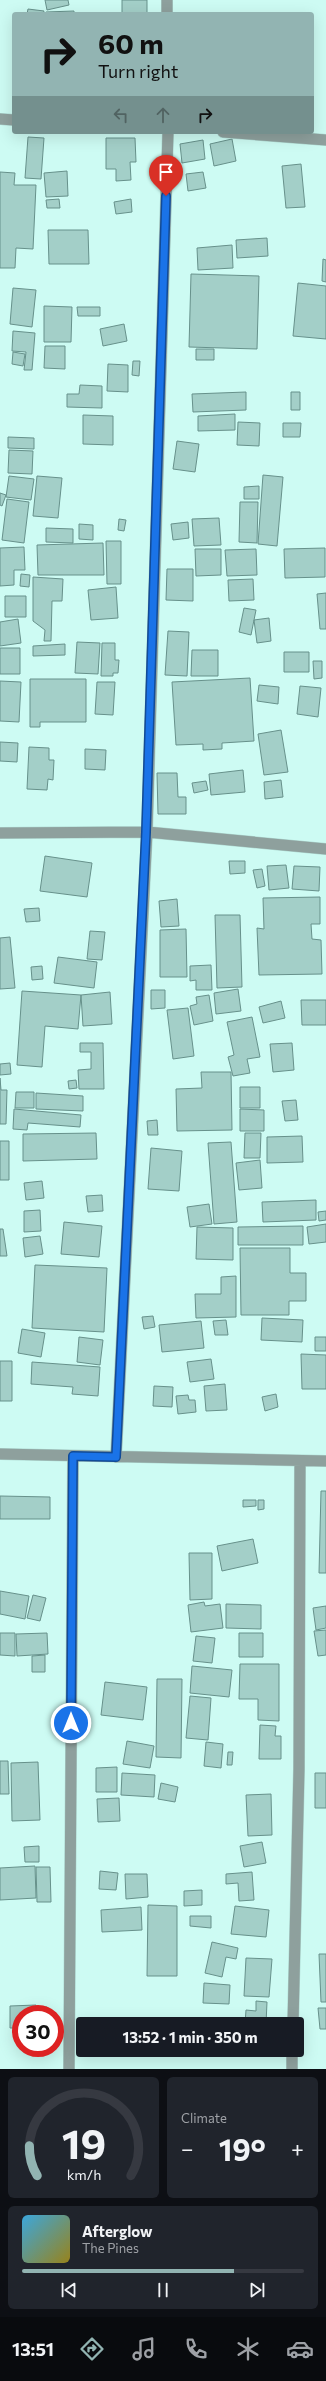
<!DOCTYPE html>
<html lang="en">
<head>
<meta charset="utf-8">
<style>
	:root { --surface:#171b24; --page:#20242c; --text:#f1f3f6; --muted:#9ea1a6; --line:#363941; --accent:#92b4b2 }
	body { margin:0; font-family:Commissioner,sans-serif; background:var(--page); color:var(--text); height:100vh; display:flex; flex-direction:column; font-size:15px; white-space:nowrap }
	* { box-sizing:border-box; margin:0 }
	p { font-size:13px; color:var(--muted) }
	.icon { flex:none; width:22px; height:22px; fill:none; stroke:currentColor; stroke-width:2; stroke-linecap:round; stroke-linejoin:round }
	.map { position:relative; height:2069px; overflow:hidden }
	.side { display:flex; flex-direction:column; gap:8px; padding:8px; background:#0d0f14; flex:1 }
	.side>* { flex:none }
	.banner { position:absolute; left:12px; top:12px; width:302px; height:122px; border-radius:4px; box-shadow:0 4px 16px #0002; background:#92b4b2; color:#111; overflow:hidden }
	.speed { position:absolute; left:12px; top:2005px; display:flex; gap:8px; font-size:20px; font-weight:700; text-align:center }
	.speed>* { display:grid; place-content:center; width:52px; height:52px; border-radius:50%; background:var(--surface); box-shadow:0 4px 16px #0002; line-height:1 }
	.speed .limit { border:6px solid #d22; background:#fff; color:#111 }
	.pin { position:absolute; display:grid; place-items:center; width:34px; height:34px; color:#fff; margin:-41px -17px; border-radius:50% 50% 50% 0; rotate:-45deg; box-shadow:0 0 4px #0007 }
	.pin .icon { rotate:45deg }
	.me { position:absolute; width:44px; margin:-22px; rotate:0deg; stroke-linejoin:round; filter:drop-shadow(0 0 3px #0008) }
	.turn { display:flex; align-items:center; gap:14px; height:84px; padding:0 20px; font-size:18px }
	.turn .icon { width:52px; height:52px; stroke-width:2.5 }
	.turn b { display:block; font-size:28px; line-height:34px }
	.lanes { display:flex; align-items:center; height:38px; padding:0 20px; background:#0003; justify-content:center; gap:20px; direction:ltr }
	.lanes .off { opacity:.35 }
	.big { font-size:30px; font-weight:700; line-height:1.1 }
	.side .tile { flex:1; display:flex; flex-direction:column; justify-content:center; gap:6px; min-width:0; padding:0 14px; border-radius:6px; background:var(--page) }
	.side .dial { align-items:center; gap:0 }
	.dial svg { height:104px; overflow:visible; fill:none; stroke:var(--line); stroke-width:7; stroke-linecap:round; text-anchor:middle }
	.dial text { fill:var(--text); stroke:none }
	.song { display:flex; align-items:center; gap:12px }
	.cover { width:48px; height:48px; border-radius:6px; background:linear-gradient(135deg,hsl(200 70% 55%),hsl(50 70% 35%)) }
	.played { height:4px; border-radius:2px; background:linear-gradient(90deg,var(--accent) 75%,var(--line) 75%) }
	.keys { display:flex; justify-content:space-around; direction:ltr }
	.heat { display:flex; justify-content:space-between; align-items:center; font-size:22px; direction:ltr }
	.side .tiles { flex:1; display:grid; gap:8px; grid-template-columns:1fr 1fr }
	.tile:last-child { grid-column:span 2 }
	.trip { position:absolute; left:76px; top:2017px; width:228px; height:40px; border-radius:4px; background:var(--surface); box-shadow:0 4px 16px #0002; font-weight:700; line-height:40px; text-align:center }
	.tab-bar { display:flex; height:64px; justify-content:space-around; align-items:center; background:#090b0e; color:var(--muted) }
	.tab-bar .icon { width:28px; height:28px }
	.tab-bar .selected { color:var(--accent) }
	.tab-bar b { font-size:18px; color:var(--text) }
	.map>svg:first-child { display:block }
</style>
</head>
<body>
<div class="map">
<svg width="326" height="2069" viewBox="0 0 326 2069">
	<rect width="100%" height="100%" fill="#cdfbf3"/>
	<!-- building -->
	<path fill="#a3cfc8" stroke="#67918b" d="M45,0H68L69,5L47,10Z
		M122,0H147V14H122Z
		M28,9L44,11L43,14H27Z
		M74,11V14H46V12Z
		M28,137L44,138L41,179L25,178Z
		M106,138H135L136,162H130L131,180L116,181V169H106Z
		M232,139L236,161L214,166L210,144Z
		M203,140L205,159L182,163L180,144Z
		M301,164L305,207L286,208L282,166Z
		M67,171L68,196L46,197L44,173Z
		M0,172L15,173L14,185H36L33,249L16,248L15,268H0Z
		M203,172L206,188L188,191L186,174Z
		M59,199L60,208H47L46,200Z
		M131,199L132,212L116,214L114,202Z
		M48,230H88L89,264H49Z
		M267,238L268,256L237,258L236,240Z
		M232,245L233,268L198,270L197,248Z
		M323,259L326,260V282L322,281Z
		M191,274L259,276L257,349L189,347Z
		M298,283L326,286V339L293,336Z
		M13,288L36,290L32,327L10,324Z
		M44,306L72,307L71,342H44Z
		M77,307H100V316H78Z
		M124,324L127,341L103,346L100,329Z
		M13,331L35,333L32,370H24L26,352L12,351Z
		M45,346H65V369L44,368Z
		M196,349H214V360H196Z
		M13,352L25,354L23,366L12,364Z
		M133,361H140L139,376L132,375Z
		M108,364L128,365V392L107,391Z
		M80,385L102,386V408L67,407V394H79Z
		M246,392V410L193,412L192,394Z
		M291,392H300V410H291Z
		M235,414V430L198,431V416Z
		M83,415L113,416V445L83,444Z
		M238,422L260,423L259,446L237,445Z
		M283,423H301L300,437H283Z
		M8,437L34,438V449L8,448Z
		M177,441L199,444L195,472L173,469Z
		M9,450L33,451L32,474L8,473Z
		M263,475L283,477L277,546L258,544Z
		M9,476L34,479L31,500L6,497Z
		M37,476L62,478L58,518L33,516Z
		M259,486V499H244V487Z
		M0,493L6,495L2,506L0,505Z
		M7,499L29,502L24,543L2,540Z
		M240,502H258L257,543L239,542Z
		M219,518L221,545L194,546L192,519Z
		M119,519L126,520L124,531L118,530Z
		M188,522L189,538L173,540L171,524Z
		M79,524L93,525V540L79,539Z
		M46,528L73,529V543L46,542Z
		M106,541H121V584H107Z
		M103,543L104,575H38L37,545Z
		M24,547L25,570H14V585L0,586V548Z
		M325,548V577L285,578L284,549Z
		M195,549H221V575L196,576Z
		M256,549L257,575L227,576L225,550Z
		M167,569H193V601L166,600Z
		M21,574L30,575L29,587L20,586Z
		M33,577L63,579L62,601H52L51,641H44L45,630L33,621Z
		M253,579L254,600L229,601L228,580Z
		M116,587L118,618L91,620L88,590Z
		M326,593V629H320L317,594Z
		M5,596H26V617H5Z
		M244,608L256,610L251,635L239,632Z
		M269,618L271,641L257,643L254,620Z
		M18,619L21,643L0,646V622Z
		M168,631L189,632L187,676L165,675Z
		M77,642L100,643L98,674L75,673Z
		M102,643H115V660H119L118,673H113V676H101Z
		M65,644V655L33,656V646Z
		M0,648H20V674H0Z
		M192,650H218V676H191Z
		M284,652H309V672H284Z
		M313,661H322V678L314,679Z
		M250,678L254,741L222,743V749L203,750V744L176,745L172,682Z
		M30,679H86V722H40V727H30Z
		M0,681L21,682L19,722L0,721Z
		M97,682H115L113,715L95,714Z
		M259,685L279,687L278,704L257,701Z
		M300,686L321,688L318,717L297,714Z
		M281,730L288,772L264,775L258,734Z
		M0,742L18,743L17,762L0,761Z
		M29,747L49,748V760H54L53,780L48,779L47,790L27,789Z
		M85,749L106,750L105,770L85,769Z
		M243,770L245,792L211,795L209,774Z
		M157,773H177L178,797H186V814H158Z
		M281,780L283,797L265,799L264,782Z
		M206,781L208,790L194,793L192,783Z
		M45,856L92,863L87,897L40,891Z
		M229,861H245V873L230,874Z
		M286,865L289,888L269,890L267,866Z
		M294,866L320,867L319,891L292,889Z
		M262,869L265,886L257,888L253,870Z
		M320,897V924H311L312,939L321,940L322,974L259,975L257,928L264,929L263,898Z
		M177,899L179,926L161,927L159,901Z
		M39,908L40,921L26,922L24,909Z
		M215,915H240L242,987L217,988Z
		M186,929L187,977H160V930Z
		M90,931L105,932L102,960L87,959Z
		M10,937L15,988L0,989V938Z
		M58,957L97,962L94,988L54,983Z
		M211,965L212,990H196V980L190,981V966Z
		M42,966L43,979L32,980L31,967Z
		M238,989L241,1011L216,1014L214,993Z
		M151,990H165V1008L151,1009Z
		M22,991L81,995L78,1029L45,1026L42,1067L17,1065Z
		M110,992L112,1024L83,1026L81,995Z
		M209,995L213,1021L194,1025L190,1006L197,1004L196,997Z
		M301,1000H326V1025H302Z
		M281,1001L285,1018L263,1023L259,1007Z
		M188,1008L194,1056L173,1059L167,1010Z
		M252,1017L260,1057L247,1059L250,1073L233,1076L228,1057L234,1055L227,1022Z
		M80,1043H103L104,1089H79L78,1070L91,1069V1052H80Z
		M292,1043L294,1070L273,1072L270,1044Z
		M10,1063L11,1074L0,1075V1064Z
		M201,1072H231L232,1130L177,1131L176,1089L202,1088Z
		M0,1078L1,1090H7L6,1124H0Z
		M76,1080L77,1088L69,1089L68,1081Z
		M240,1087H260V1108H240Z
		M16,1092H34V1108H15Z
		M36,1093L83,1096V1111L36,1109Z
		M296,1100L298,1120L285,1121L282,1101Z
		M14,1109L81,1115L80,1127L28,1123L27,1130L13,1129Z
		M240,1109L264,1110V1131H240Z
		M157,1120L158,1135H148L147,1121Z
		M96,1133L97,1159L23,1161V1134Z
		M245,1133H261L260,1158H244Z
		M302,1136L303,1162L267,1163V1137Z
		M0,1141H9V1180H0Z
		M231,1142L237,1222L214,1224L208,1143Z
		M151,1148L182,1151L179,1191L148,1189Z
		M260,1160L262,1188L239,1190L236,1163Z
		M42,1181L44,1198L26,1200L24,1183Z
		M102,1195L103,1211L88,1212L86,1196Z
		M316,1200V1220L263,1222L262,1202Z
		M209,1204L212,1224L190,1227L187,1207Z
		M40,1210L41,1231L24,1232V1211Z
		M326,1211V1220L319,1221L318,1212Z
		M64,1222L102,1226L99,1257L61,1254Z
		M326,1224V1242L309,1244L307,1227Z
		M303,1226V1245H238V1227Z
		M197,1227L233,1228V1260L196,1259Z
		M0,1229H3L7,1256H0Z
		M40,1236L43,1254L25,1257L23,1238Z
		M240,1248H290V1273H306V1301H289V1315H241Z
		M35,1265L107,1268L104,1332L32,1328Z
		M236,1276V1317L196,1318L195,1294H221V1277Z
		M153,1316L155,1327L144,1329L142,1317Z
		M262,1318L303,1320L302,1342L261,1340Z
		M226,1320L228,1335H215L213,1321Z
		M201,1321L204,1348L162,1352L159,1325Z
		M22,1329L45,1333L41,1357L18,1353Z
		M79,1337L103,1340L100,1365L77,1362Z
		M315,1337H326V1351H315Z
		M301,1354L326,1355V1389H302Z
		M211,1359L214,1379L190,1382L187,1362Z
		M0,1361H12V1401H0Z
		M32,1362L100,1367L98,1396L72,1394L73,1387L31,1384Z
		M225,1384L227,1410L206,1411L204,1386Z
		M154,1386L173,1387L172,1407L153,1406Z
		M276,1394L278,1407L265,1411L262,1397Z
		M188,1395L189,1400H195L196,1412L178,1414L176,1396Z
		M321,1491H326V1573H319Z
		M0,1496L50,1497V1519H0Z
		M243,1500H256V1506L243,1507Z
		M258,1500H264V1509L258,1510Z
		M253,1539L258,1563L222,1571L217,1546Z
		M189,1553H212V1599L190,1600Z
		M0,1591L29,1596L25,1619L0,1614Z
		M33,1595L46,1598L40,1621L27,1618Z
		M204,1602L205,1606L220,1604L223,1628L191,1632L188,1605Z
		M226,1604L261,1605V1629L226,1628Z
		M326,1606V1628L316,1630L313,1608Z
		M326,1630V1655L318,1656L314,1631Z
		M0,1633H15V1656L0,1655Z
		M47,1633L48,1654L17,1656L16,1634Z
		M239,1633H263V1657H239Z
		M196,1636L215,1638L212,1663L193,1661Z
		M45,1655V1672H32V1656Z
		M240,1664H279V1721L258,1720V1699H239Z
		M192,1666L232,1670L229,1697L190,1693Z
		M157,1679H182L181,1758L156,1757Z
		M105,1682L147,1687L143,1720L101,1715Z
		M190,1696L211,1698L208,1740L186,1738Z
		M260,1725L276,1726L275,1736H281V1759H259Z
		M127,1741L154,1746L150,1768L123,1764Z
		M206,1742L223,1744L221,1768L204,1766Z
		M228,1752H233L232,1765H227Z
		M0,1761H8L9,1794H0Z
		M38,1762L40,1820L12,1821L11,1763Z
		M117,1767V1792H96V1768Z
		M122,1773L155,1775L154,1797L121,1795Z
		M315,1773H326V1808H315Z
		M161,1783L178,1787L175,1802L158,1799Z
		M271,1794L272,1835L248,1836L246,1795Z
		M119,1798L120,1821L98,1822L97,1799Z
		M262,1842L266,1863L244,1867L240,1846Z
		M39,1846V1862H25L24,1847Z
		M35,1866L36,1898L0,1900V1868Z
		M36,1867H50L51,1902H37Z
		M100,1871L118,1873L116,1890L99,1889Z
		M252,1872L254,1900L239,1901L238,1883L226,1884V1874Z
		M125,1874H147L148,1897L126,1899Z
		M202,1890V1905L184,1906V1891Z
		M148,1905L177,1906V1976H147Z
		M235,1906L269,1910L266,1937L231,1934Z
		M141,1907L142,1930L102,1932L101,1910Z
		M190,1916H211V1928L190,1926Z
		M212,1942L238,1948L236,1959L226,1957L222,1977L205,1973Z
		M319,1954H326V2002H321Z
		M246,1958L272,1959L269,1997L244,1996Z
		M204,1983L230,1985L229,2004L203,2003Z
		M256,2001L267,2002L266,2024H245L246,2010L256,2011Z
		M36,2005V2014H21V2028H10V2006Z
		M40,2007H47V2014H39Z
		M318,2008H326V2029H320Z"/>
	<g fill="none" stroke-linecap="round" stroke-linejoin="round">
		<!-- minor casing -->
		<g stroke="#add6cf" stroke-width="12">
			<path id="minor" d="M167,0V14
				M0,119L14,120
				M223,132L326,140
				M0,833L147,832L326,849
				M0,1454L326,1461
				M116,1457L147,832L168,132
				M293,2024L299,1769L300,1462
				M69,2069L73,1456
				M292,2069V2050"/>
		</g>
		<!-- minor -->
		<use href="#minor" stroke="#8ea09d" stroke-width="11"/>
	</g>
	<g fill="none" stroke-linecap="round" stroke-linejoin="round">
		<!-- route casing -->
		<g stroke="#114b97" stroke-width="10">
			<path id="route" d="M71,1723L73,1456L116,1457L146,832L166,196"/>
		</g>
		<!-- route -->
		<use href="#route" stroke="#1a73e8" stroke-width="7"/>
	</g>
</svg>
<div class="speed"><div class="limit">30</div></div>
<div class="pin" style="left:166px;top:196px;background:#d93025"><svg class="icon" aria-label="arrive" viewBox="0 0 24 24"><path d="M6 21V4h12l-3 4 3 4H6"/></svg></div>
<svg class="me" style="left:71px;top:1723px" viewBox="-20 -20 40 40"><circle r="17" fill="#1a73e8" stroke="#fff" stroke-width="3"/><path d="M0-11L8 9 0 5-8 9z" fill="#fff"/></svg>
<div class="trip">13:52 · 1 min · 350 m</div>
<div class="banner">
<div class="turn"><svg class="icon" aria-label="right" viewBox="0 0 24 24"><path d="M7 20v-9h11M14 6l5 5-5 5"/></svg><div><b>60 m</b>Turn right</div></div>
<div class="lanes"><svg class="icon off" aria-label="left" viewBox="0 0 24 24"><path d="M17 20v-9H6M10 6l-5 5 5 5"/></svg><svg class="icon off" aria-label="ahead" viewBox="0 0 24 24"><path d="M12 20V5M6 11l6-6 6 6"/></svg><svg class="icon" aria-label="right" viewBox="0 0 24 24"><path d="M7 20v-9h11M14 6l5 5-5 5"/></svg></div>
</div>
</div>
<section class="side">
<div class="tiles">
<div class="tile dial"><svg viewBox="0 0 100 80">
<path d="M14 69A42 42 0 1 1 86 69"/>
<path d="M14 69A42 42 0 0 1 8 46" stroke="#92b4b2"/>
<text x="50" y="56" font-size="32" font-weight="700">19</text>
<text x="50" y="72" font-size="11">km/h</text>
</svg></div>
<div class="tile"><p>Climate</p>
<div class="heat"><a>−</a><b class="big">19°</b><a>+</a></div>
</div>
<div class="tile">
<div class="song"><i class="cover"></i><div><b>Afterglow</b><p>The Pines</p></div></div>
<div class="played"></div>
<div class="keys"><svg class="icon" aria-label="previous" viewBox="0 0 24 24"><path d="M18 5L8 12l10 7zM5 5v14"/></svg><svg class="icon" aria-label="pause" viewBox="0 0 24 24"><path d="M8 5v14M16 5v14"/></svg><svg class="icon" aria-label="next" viewBox="0 0 24 24"><path d="M6 5l10 7-10 7zM19 5v14"/></svg></div>
</div>
</div>
</section>
<nav class="tab-bar">
<b>13:51</b>
<svg class="icon selected" aria-label="directions" viewBox="0 0 24 24"><path d="M12 3l9 9-9 9-9-9zM9 14v-3h6M13 9l2 2-2 2"/></svg>
<svg class="icon" aria-label="music" viewBox="0 0 24 24"><path d="M9 18V5l10-2v13"/><circle cx="6" cy="18" r="3"/><circle cx="16" cy="16" r="3"/></svg>
<svg class="icon" aria-label="phone" viewBox="0 0 24 24"><path d="M5 4h4l2 5-3 2q2 4 5 5l2-3 5 2v4C11 20 4 13 5 4z"/></svg>
<svg class="icon" aria-label="climate" viewBox="0 0 24 24"><path d="M12 3v18M4 7l16 10M4 17L20 7"/></svg>
<svg class="icon" aria-label="car" viewBox="0 0 24 24"><path d="M5 17H2v-5l4-1 3-4h7l3 4 3 1v5h-3M9 17h6M6 11h13"/><circle cx="7" cy="17" r="2"/><circle cx="17" cy="17" r="2"/></svg>
</nav>
</body>
</html>
